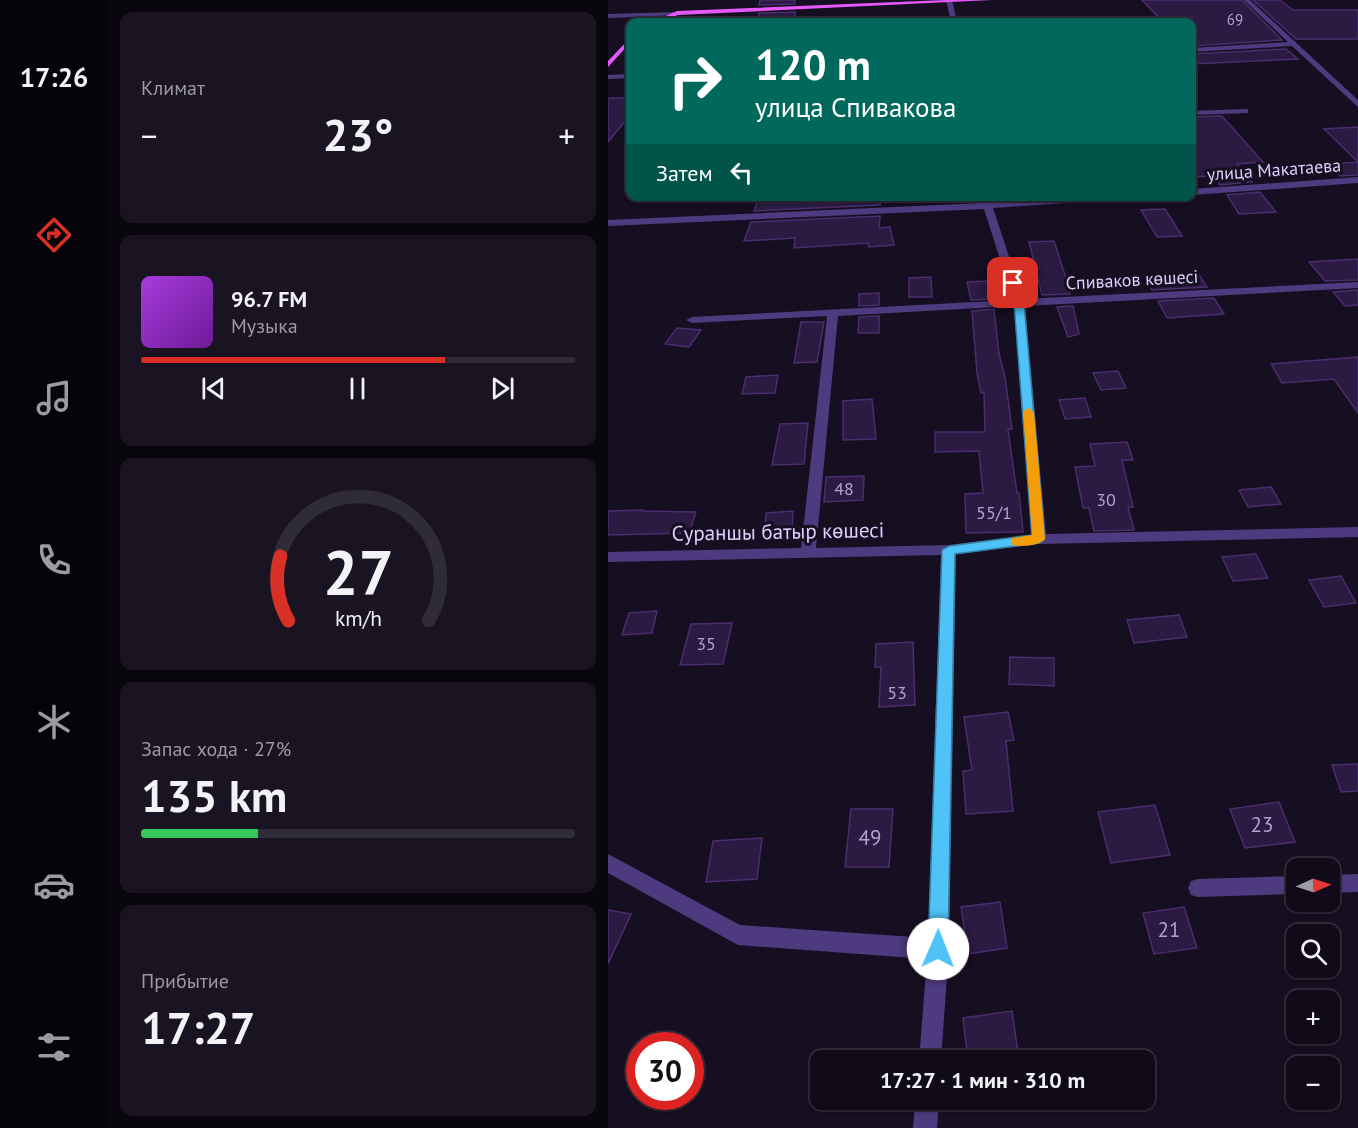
<!DOCTYPE html>
<html lang="ru">
<head>
<meta charset="utf-8">
<style>
	:root { --surface:#100a19; --page:#191322; --text:#f1f3f6; --muted:#9c9aa2; --line:#302b38; --accent:#d93025 }
	body { margin:0; font-family:"PT Sans",sans-serif; background:var(--page); color:var(--text); height:100vh; display:flex; flex-direction:column; font-size:22px; white-space:nowrap }
	* { box-sizing:border-box; margin:0 }
	p { font-size:20px; color:var(--muted) }
	.icon { flex:none; width:33px; height:33px; fill:none; stroke:currentColor; stroke-width:2; stroke-linecap:round; stroke-linejoin:round }
	.map { position:relative; flex:1; overflow:hidden }
	.sheet { display:flex; flex-direction:column; gap:12px; padding:12px; background:#09060e; width:500px }
	.sheet>* { flex:none }
	.hud { position:absolute; left:18px; top:18px; width:570px; height:183px; border-radius:12px; box-shadow:0 2px 4px #0004,0 0 0 2px var(--line); background:#00695c; color:#fff; overflow:hidden }
	.needle { width:39px; rotate:87deg }
	.controls { position:absolute; left:678px; top:858px; display:grid; gap:12px }
	.controls a { display:grid; place-items:center; width:54px; height:54px; border-radius:12px; background:var(--surface); box-shadow:0 2px 4px #0004,0 0 0 2px var(--line); font-size:30px }
	.speed { position:absolute; left:18px; top:1032px; display:flex; gap:12px; font-size:30px; font-weight:700; text-align:center }
	.speed>* { display:grid; place-content:center; width:78px; height:78px; border-radius:50%; background:var(--surface); box-shadow:0 2px 4px #0004,0 0 0 2px var(--line); line-height:1 }
	.speed .limit { border:9px solid #d22; background:#fff; color:#111 }
	.pin { position:absolute; display:grid; place-items:center; width:51px; height:51px; color:#fff; margin:-26px; border-radius:12px; box-shadow:0 3px 9px #0006 }
	.me { position:absolute; width:66px; margin:-33px; rotate:1deg; stroke-linejoin:round; filter:drop-shadow(0 0 4px #0008) }
	.turn { display:flex; align-items:center; gap:21px; height:126px; padding:0 30px; font-size:27px }
	.turn .icon { width:78px; height:78px; stroke-width:2.5 }
	.turn b { display:block; font-size:42px; line-height:51px }
	.then { display:flex; align-items:center; height:57px; padding:0 30px; background:#0003; gap:12px; font-size:22px }
	.big { font-size:45px; font-weight:600; line-height:1.1 }
	.sheet .card { flex:1; display:flex; flex-direction:column; justify-content:center; gap:9px; min-width:0; padding:0 21px; border-radius:12px; background:var(--page) }
	.sheet .dial { align-items:center; gap:0 }
	.dial svg { height:156px; overflow:visible; fill:none; stroke:var(--line); stroke-width:7; stroke-linecap:round; text-anchor:middle }
	.dial text { fill:var(--text); stroke:none }
	.song { display:flex; align-items:center; gap:18px }
	.cover { width:72px; height:72px; border-radius:9px; background:linear-gradient(135deg,hsl(280 70% 55%),hsl(280 70% 35%)) }
	.played { height:6px; border-radius:3px; background:linear-gradient(90deg,var(--accent) 70%,var(--line) 70%) }
	.keys { display:flex; justify-content:space-around; direction:ltr }
	.heat { display:flex; justify-content:space-between; align-items:center; font-size:33px; direction:ltr }
	.charge { height:9px; border-radius:4px; background:linear-gradient(90deg,#34c759 27%,var(--line) 0) }
	.trip { position:absolute; left:202px; top:1050px; width:345px; height:60px; border-radius:12px; background:var(--surface); box-shadow:0 2px 4px #0004,0 0 0 2px var(--line); font-weight:600; line-height:60px; text-align:center }
	main { display:flex; flex:1; min-height:0 }
	.menu { display:flex; flex-direction:column; width:108px; justify-content:space-around; align-items:center; background:#06040a; color:var(--muted) }
	.menu .icon { width:42px; height:42px }
	.menu .selected { color:var(--accent) }
	.menu b { font-size:27px; color:var(--text) }
	.map>svg:first-child { display:block }
</style>
</head>
<body>
<main>
<nav class="menu">
<b>17:26</b>
<svg class="icon selected" aria-label="directions" viewBox="0 0 24 24"><path d="M12 3l9 9-9 9-9-9zM9 14v-3h6M13 9l2 2-2 2"/></svg>
<svg class="icon" aria-label="music" viewBox="0 0 24 24"><path d="M9 18V5l10-2v13"/><circle cx="6" cy="18" r="3"/><circle cx="16" cy="16" r="3"/></svg>
<svg class="icon" aria-label="phone" viewBox="0 0 24 24"><path d="M5 4h4l2 5-3 2q2 4 5 5l2-3 5 2v4C11 20 4 13 5 4z"/></svg>
<svg class="icon" aria-label="climate" viewBox="0 0 24 24"><path d="M12 3v18M4 7l16 10M4 17L20 7"/></svg>
<svg class="icon" aria-label="car" viewBox="0 0 24 24"><path d="M5 17H2v-5l4-1 3-4h7l3 4 3 1v5h-3M9 17h6M6 11h13"/><circle cx="7" cy="17" r="2"/><circle cx="17" cy="17" r="2"/></svg>
<svg class="icon" aria-label="filters" viewBox="0 0 24 24"><path d="M4 7h16M4 17h16"/><circle cx="9" cy="7" r="2"/><circle cx="15" cy="17" r="2"/></svg>
</nav>
<section class="sheet">
<div class="card"><p>Климат</p>
<div class="heat"><a>−</a><b class="big">23°</b><a>+</a></div>
</div>
<div class="card">
<div class="song"><i class="cover"></i><div><b>96.7 FM</b><p>Музыка</p></div></div>
<div class="played"></div>
<div class="keys"><svg class="icon" aria-label="previous" viewBox="0 0 24 24"><path d="M18 5L8 12l10 7zM5 5v14"/></svg><svg class="icon" aria-label="pause" viewBox="0 0 24 24"><path d="M8 5v14M16 5v14"/></svg><svg class="icon" aria-label="next" viewBox="0 0 24 24"><path d="M6 5l10 7-10 7zM19 5v14"/></svg></div>
</div>
<div class="card dial"><svg viewBox="0 0 100 80">
<path d="M14 69A42 42 0 1 1 86 69"/>
<path d="M14 69A42 42 0 0 1 10 36" stroke="#d93025"/>
<text x="50" y="56" font-size="32" font-weight="700">27</text>
<text x="50" y="72" font-size="11">km/h</text>
</svg></div>
<div class="card"><p>Запас хода · 27%</p><b class="big">135 km</b><div class="charge"></div></div>
<div class="card"><p>Прибытие</p><b class="big">17:27</b></div>
</section>
<div class="map">
<svg width="751" height="1128" viewBox="0 0 751 1128">
	<rect width="100%" height="100%" fill="#160e21"/>
	<!-- building -->
	<path fill="#2b1a42" stroke="#492d6d" stroke-width="1.5" d="M152,0H187V4L151,5Z
		M534,0H634L674,40L584,46V18L553,20Z
		M645,0H672L685,10H750V39H688Z
		M187,12V18L150,20L151,13Z
		M678,49L690,59L584,64V54Z
		M0,98H22V115L0,142Z
		M614,116L655,162L629,164L644,182L612,185L606,176L584,177V117Z
		M750,127V162L716,129Z
		M750,162V175L732,176L720,164Z
		M652,192L668,212L631,214L619,195Z
		M151,196H273L272,205L146,211Z
		M557,209L574,236L549,237L533,210Z
		M272,216L271,228L282,227L286,245L261,247L260,243L186,248L187,238L136,241L143,222Z
		M446,241L457,275L462,294L434,295L421,242Z
		M750,259V280L717,281L701,262Z
		M591,275L599,287L544,290L538,279Z
		M323,277L324,297H301V278Z
		M381,281L385,299L363,300L359,282Z
		M750,290V305L737,306L725,292Z
		M271,293V305L251,306V294Z
		M606,298L616,314L559,318L550,301Z
		M465,306L471,334L460,337L449,307Z
		M386,309L391,354L397,377L404,429H400L409,493H411L415,532L358,533L357,494L375,493L371,451L327,452V432H377L376,392L373,393L369,373L364,311Z
		M271,316V333H250L251,317Z
		M193,322H216L209,362L186,363Z
		M69,328L93,330L81,347L57,344Z
		M750,357V413L726,379L674,383L663,364Z
		M510,371L518,388L493,390L485,373Z
		M170,375L167,393L134,394L138,377Z
		M477,398L483,417L457,419L451,400Z
		M264,399L268,439L235,440V401Z
		M200,423L196,464L164,465L172,424Z
		M519,442L525,460H514L525,507H520L526,530L486,531L481,508H475L467,467L487,466L482,444Z
		M256,476L255,500L216,502L218,477Z
		M663,487L673,504L640,507L631,490Z
		M35,510V511L88,512L81,533L0,535V511Z
		M185,511L184,532L157,534L158,513Z
		M648,554L660,578L625,581L614,557Z
		M733,576L748,603L716,607L701,580Z
		M49,611L44,633L14,635L21,613Z
		M571,615L579,637L526,643L519,620Z
		M124,623L115,664L72,665L83,624Z
		M305,642L307,705L271,707L273,667H267L268,644Z
		M402,657L446,658V686L401,684Z
		M400,712L406,740L398,741L405,811L358,814L355,771L364,770L356,717Z
		M750,764V791L733,792L724,765Z
		M671,802L687,842L637,848L622,809Z
		M547,805L562,855L503,863L490,812Z
		M243,809H285L281,867H237Z
		M154,838L149,879L98,882L105,841Z
		M392,902L399,948L360,954L353,907Z
		M576,907L589,948L546,954L535,913Z
		M0,910L23,914L0,964Z
		M404,1011L411,1060H360L355,1018Z"/>
	<g fill="none" stroke-linecap="round" stroke-linejoin="round">
		<!-- minor -->
		<path fill="#4d3a7f" fill-rule="evenodd" d="M338,0H344L349,22H343Z
			M636,0H642L751,101V108L684,46L584,52V48L680,42Z
			M71,12L69,15L0,18V14Z
			M22,74V78L0,79V75Z
			M637,109H640V113L584,115V111Z
			M751,177V183L584,195V189Z
			M372,196H381L383,203L470,196H518L514,199L385,208L415,299L751,282V288L417,306L438,534L751,527V537L431,544L348,554L341,949L333,1060H311L319,959L130,945L0,873V854L132,925L320,938L333,555L0,562V552L193,548L219,316L84,323L78,320L84,317L405,300L376,209L0,226V220L374,203ZM406,306L423,535L341,545L208,548L230,316Z
			M751,874V892L722,893V875Z
			M688,876V894L590,897L583,895L580,888L583,881L590,879Z
			M307,1100H331L329,1128H305Z"/>
		<!-- major -->
		<path fill="#e559fb" fill-rule="evenodd" d="M338,0H384L70,15L51,22H44L69,11Z
			M22,38V43L0,67V61Z"/>
	</g>
	<!-- route -->
	<path fill="#4fc3f7" stroke="#337fa1" stroke-width="1.5" d="M405,280L409,283L416,303L437,539L431,543L347,554L340,949L337,956L330,959L323,956L320,949L334,550L341,546L424,535L406,303L400,283Z"/>
	<!-- slow -->
	<path fill="#f59e0b" d="M420,408L426,412L437,539C431,546 414,547 404,545L403,542L404,538L424,535L415,412Z"/>
	<g text-anchor="middle" stroke-width="6" stroke-linejoin="round" paint-order="stroke">
		<!-- far-number labels -->
		<g font-size="15" fill="#b2a2cf">
			<text x="627" y="25">69</text>
		</g>
		<!-- far-street labels -->
		<g font-size="18" fill="#dfcffe" stroke="#160e21">
			<text transform="translate(666 170) rotate(-4)" y="6">улица Макатаева</text>
			<text transform="translate(524 280) rotate(-3)" y="6">Спиваков көшесі</text>
		</g>
		<!-- number labels -->
		<g font-size="18" fill="#b2a2cf">
			<text x="236" y="495">48</text>
			<text x="498" y="506">30</text>
			<text x="386" y="519">55/1</text>
			<text x="98" y="650">35</text>
			<text x="289" y="699">53</text>
		</g>
		<!-- street labels -->
		<g font-size="21" fill="#dfcffe" stroke="#160e21">
			<text transform="translate(170 532) rotate(-1)" y="7">Сураншы батыр көшесі</text>
		</g>
		<!-- near-number labels -->
		<g font-size="21" fill="#b2a2cf">
			<text x="654" y="832">23</text>
			<text x="262" y="845">49</text>
			<text x="561" y="937">21</text>
		</g>
	</g>
</svg>
<div class="controls">
<a><svg class="needle" viewBox="-14 -14 28 28"><path d="M0-13l5 13h-10z" fill="#e53935"/><path d="M0 13l5-13h-10z" fill="#9c9aa2"/></svg></a>
<a><svg class="icon" aria-label="search" viewBox="0 0 24 24"><circle cx="10" cy="10" r="6"/><path d="M15 15l6 6"/></svg></a>
<a>+</a>
<a>−</a>
</div>
<div class="speed"><div class="limit">30</div></div>
<div class="pin" style="left:405px;top:283px;background:#d93025"><svg class="icon" aria-label="arrive" viewBox="0 0 24 24"><path d="M6 21V4h12l-3 4 3 4H6"/></svg></div>
<svg class="me" style="left:330px;top:949px" viewBox="-20 -20 40 40"><circle r="19" fill="#fff"/><path d="M0-13L10 11 0 6-10 11z" fill="#4fc3f7"/></svg>
<div class="trip">17:27 · 1 мин · 310 m</div>
<div class="hud">
<div class="turn"><svg class="icon" aria-label="right" viewBox="0 0 24 24"><path d="M7 20v-9h11M14 6l5 5-5 5"/></svg><div><b>120 m</b>улица Спивакова</div></div>
<div class="then">Затем<svg class="icon" aria-label="left" viewBox="0 0 24 24"><path d="M17 20v-9H6M10 6l-5 5 5 5"/></svg></div>
</div>
</div>
</main>
</body>
</html>
